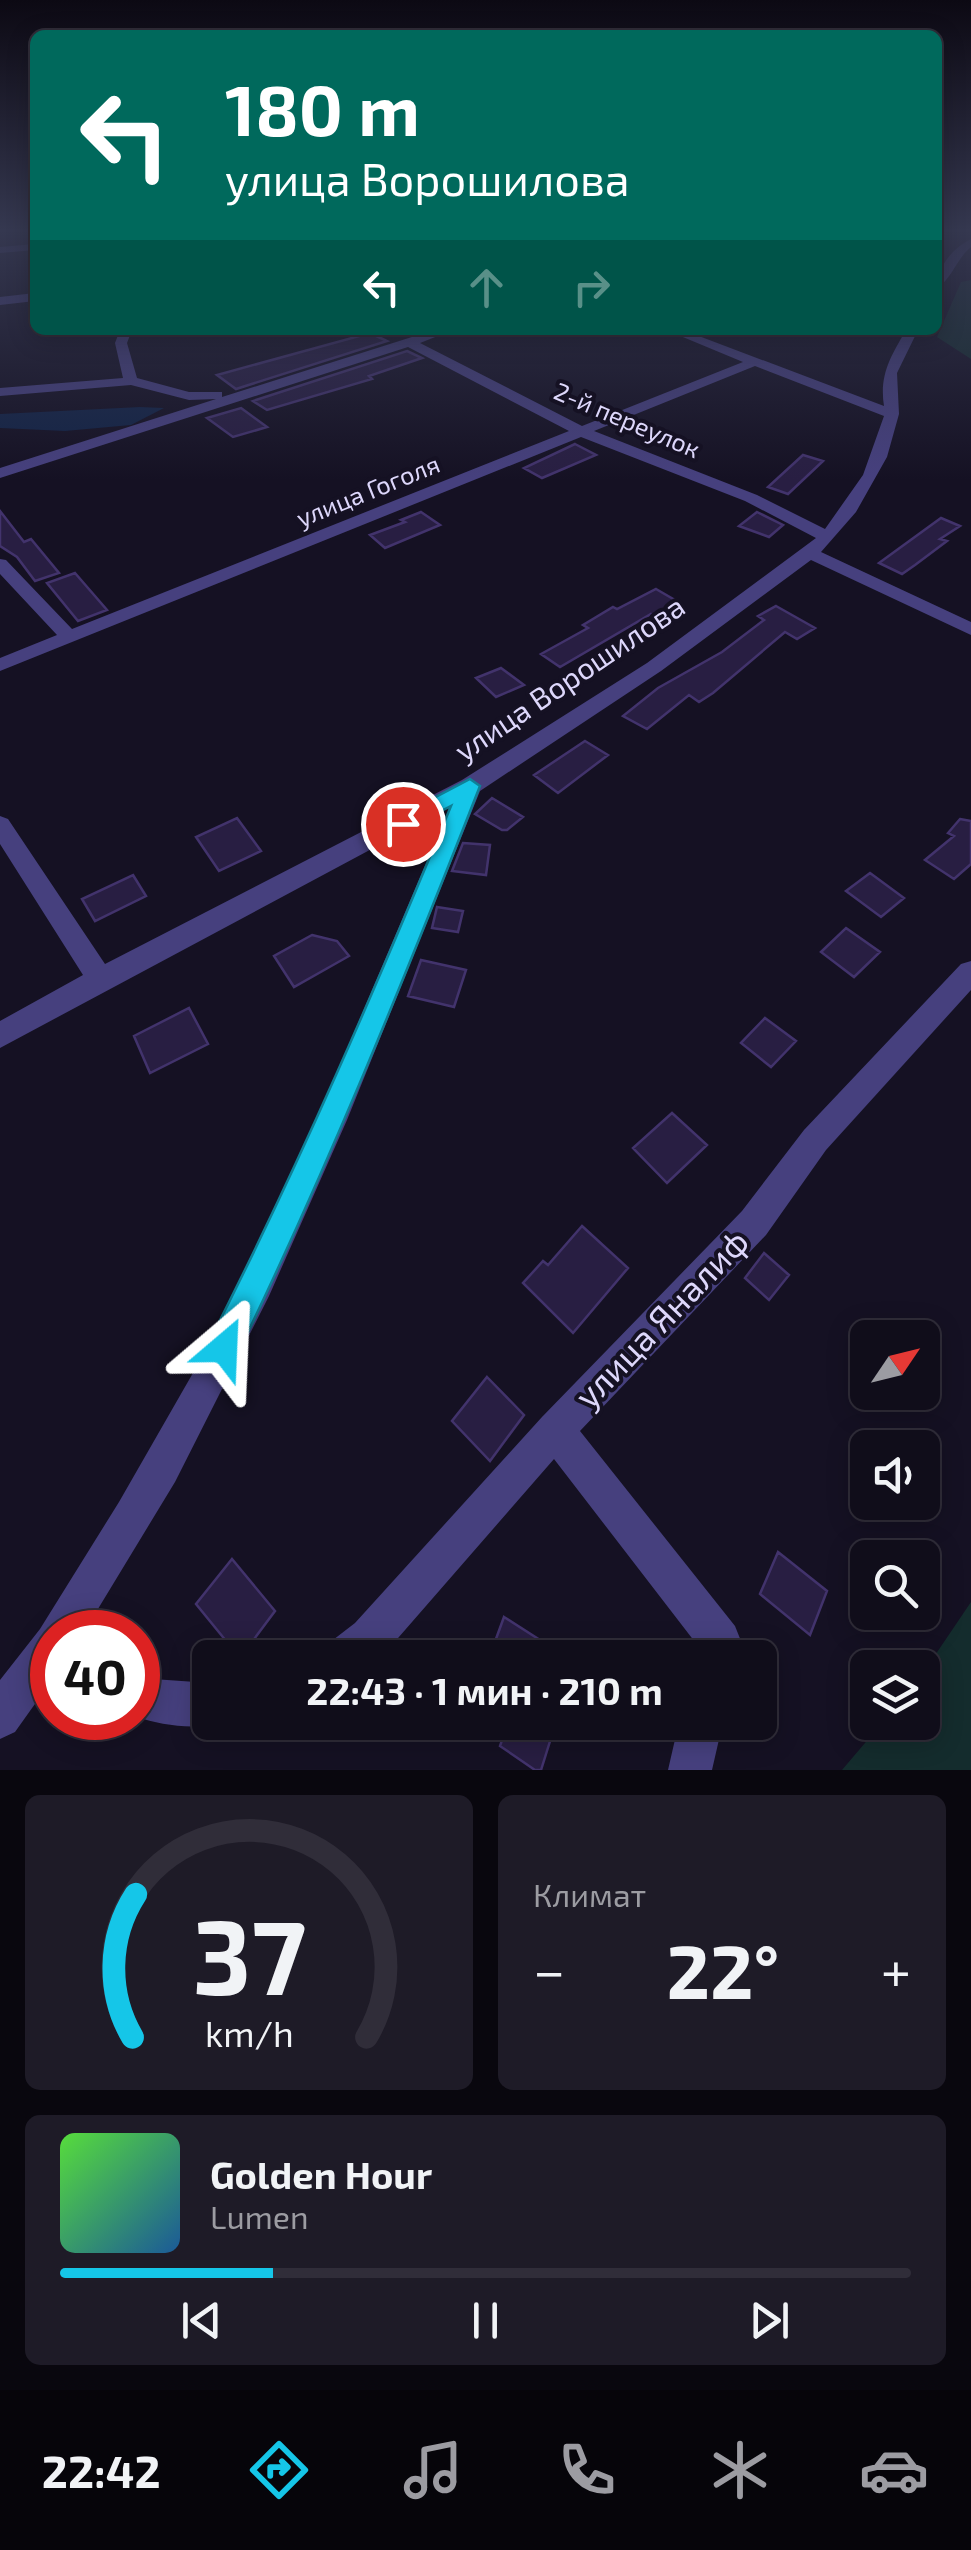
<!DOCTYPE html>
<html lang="ru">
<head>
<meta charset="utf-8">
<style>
	:root { --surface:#100d1a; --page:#1e1b27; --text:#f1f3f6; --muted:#9c9ca2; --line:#302d39; --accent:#15c6e8 }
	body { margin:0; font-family:"Exo 2",sans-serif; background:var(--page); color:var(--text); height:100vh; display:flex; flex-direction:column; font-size:38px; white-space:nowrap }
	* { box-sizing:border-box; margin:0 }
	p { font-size:32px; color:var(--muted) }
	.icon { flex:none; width:55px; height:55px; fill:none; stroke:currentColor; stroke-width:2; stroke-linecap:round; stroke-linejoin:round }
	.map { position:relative; height:1770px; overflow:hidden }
	.drawer { display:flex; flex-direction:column; gap:25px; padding:25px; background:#09070e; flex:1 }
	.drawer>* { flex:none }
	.hud { position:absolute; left:30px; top:30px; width:912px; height:305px; border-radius:15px; box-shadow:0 5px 25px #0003,0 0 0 2px var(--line); background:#00695c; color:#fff; overflow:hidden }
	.needle { width:65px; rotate:55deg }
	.fabs { position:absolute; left:850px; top:1320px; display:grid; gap:20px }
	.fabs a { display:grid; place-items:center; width:90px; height:90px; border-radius:15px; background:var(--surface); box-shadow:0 5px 25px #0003,0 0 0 2px var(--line); font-size:50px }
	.speed { position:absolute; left:30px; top:1610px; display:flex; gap:20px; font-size:50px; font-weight:700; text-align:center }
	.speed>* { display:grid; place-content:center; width:130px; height:130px; border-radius:50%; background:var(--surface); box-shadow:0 5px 25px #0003,0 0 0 2px var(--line); line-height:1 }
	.speed .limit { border:15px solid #d22; background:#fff; color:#111 }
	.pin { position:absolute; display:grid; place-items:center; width:85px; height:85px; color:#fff; margin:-42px; border:5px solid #fff; border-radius:50%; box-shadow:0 2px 10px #0007 }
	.me { position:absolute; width:110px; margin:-55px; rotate:26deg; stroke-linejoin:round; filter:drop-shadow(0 0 8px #0008) }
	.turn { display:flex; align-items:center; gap:35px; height:210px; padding:0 30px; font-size:45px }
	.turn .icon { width:130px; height:130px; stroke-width:2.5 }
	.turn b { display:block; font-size:70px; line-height:85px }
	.lanes { display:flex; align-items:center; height:95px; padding:0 30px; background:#0003; justify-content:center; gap:50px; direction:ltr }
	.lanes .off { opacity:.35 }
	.big { font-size:75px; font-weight:700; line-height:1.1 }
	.drawer .card { flex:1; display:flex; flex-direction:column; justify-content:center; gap:15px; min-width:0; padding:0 35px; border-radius:15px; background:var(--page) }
	.drawer .dial { align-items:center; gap:0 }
	.dial svg { height:260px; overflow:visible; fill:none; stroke:var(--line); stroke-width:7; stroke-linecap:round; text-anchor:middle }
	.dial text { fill:var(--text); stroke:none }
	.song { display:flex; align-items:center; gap:30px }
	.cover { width:120px; height:120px; border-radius:15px; background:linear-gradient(135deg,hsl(110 70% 55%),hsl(210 70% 35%)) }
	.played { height:10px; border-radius:5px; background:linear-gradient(90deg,var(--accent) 25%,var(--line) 25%) }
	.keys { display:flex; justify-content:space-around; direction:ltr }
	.heat { display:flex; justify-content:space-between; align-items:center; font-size:55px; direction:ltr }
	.drawer .tiles { flex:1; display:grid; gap:25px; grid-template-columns:1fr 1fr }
	.card:last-child { grid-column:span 2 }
	.trip { position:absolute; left:192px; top:1640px; width:585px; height:100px; border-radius:15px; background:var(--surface); box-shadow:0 5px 25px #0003,0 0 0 2px var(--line); font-weight:700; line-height:100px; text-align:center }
	.tab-bar { display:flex; height:160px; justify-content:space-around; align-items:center; background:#06050a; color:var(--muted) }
	.tab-bar .icon { width:70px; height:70px }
	.tab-bar .current { color:var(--accent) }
	.tab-bar b { font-size:45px; color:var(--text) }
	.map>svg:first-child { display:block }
</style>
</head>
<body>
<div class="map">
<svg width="971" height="1770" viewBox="0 0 971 1770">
	<rect width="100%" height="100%" fill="#151123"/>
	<!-- green -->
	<path fill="#142c2d" d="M971,280V359L937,337L961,282Z
		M971,1602V1770H842L882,1723L922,1722L923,1673Z"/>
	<!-- water -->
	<path fill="#132345" d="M140,407L164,408L131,425L65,431L0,428V414Z"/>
	<!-- building -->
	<path fill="#281e42" stroke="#42336c" stroke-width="2.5" d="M370,333L387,341L236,389L217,375Z
		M407,351L422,358L369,376L372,379L267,410L253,401Z
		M241,408L267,427L233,437L207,418Z
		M575,444L596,455L542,478L524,468Z
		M803,455L823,461L788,494L768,487Z
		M0,511L24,542L31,539L59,573L35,581L17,557L0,546Z
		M421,512L440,525L385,548L370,535L405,522L401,520Z
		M757,512L783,525L769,537L739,526Z
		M941,518L960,526L940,539L947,541L915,565L902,574L879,563Z
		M75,573L107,610L78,621L47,583Z
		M656,589L680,603L655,616L651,614L560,667L541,654L588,628L583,625L613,607L617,609Z
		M776,606L815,628L797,639L785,632L713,693L699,702L689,695L647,729L623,716L658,688L722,652L764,620L758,616Z
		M501,668L524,685L496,697L476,678Z
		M585,741L608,755L558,793L534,775Z
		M492,798L523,817L507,830H502L475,814Z
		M237,818L261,851L219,871L196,837Z
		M960,819L971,821V864L954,879L925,860L954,836L948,833Z
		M463,843L490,845L486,875L452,871Z
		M870,873L904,898L881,917L846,891Z
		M133,875L146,896L95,921L82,899Z
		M437,907L463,911L458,932L432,928Z
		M846,928L880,952L854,977L821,952Z
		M312,935L337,941L349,956L294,987L274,956Z
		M421,960L466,970L454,1007L408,996Z
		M189,1008L208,1044L150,1073L134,1036Z
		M765,1018L796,1041L771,1067L741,1043Z
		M672,1113L707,1145L667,1183L633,1148Z
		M582,1226L628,1268L573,1333L523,1283L543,1261L548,1265Z
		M764,1253L789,1275L769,1300L745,1278Z
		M487,1377L524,1415L490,1461L452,1421Z
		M778,1552L827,1591L810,1635L760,1594Z
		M232,1559L275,1611L240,1658L196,1604Z
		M504,1617L568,1658H489Z
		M508,1722H556L541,1770H535L500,1746Z"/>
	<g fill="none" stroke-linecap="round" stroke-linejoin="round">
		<!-- minor -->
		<path fill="#46407e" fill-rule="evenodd" d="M971,239V247C957,258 951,280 938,287C938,265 952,249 971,239Z
			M35,244V250L0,253V247Z
			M35,293V301L0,305V297Z
			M120,330H132L127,343L137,378L189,392H222V397L434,330H453L420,343L582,426L743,362L666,330H683L884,406C879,375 891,356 906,330H918L897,373L899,414L887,457L856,512L821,552L971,622V635L811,560L661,671L480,791L347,1120L269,1296L175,1482L84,1632H52V1680L15,1732L0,1739V1680L40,1629L119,1502L205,1352L321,1110L450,807L0,1048V1021L83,975L0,844V816L8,819L105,964L462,780L647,663L816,538L745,501L581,437L0,671V658L57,635L0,574V559L6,560L72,629L569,431L408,347L0,478V468L216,399L189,400L131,385L0,396V388L123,378L115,343ZM755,366L884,416L863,475L825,529L757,495L594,431Z
			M971,961V990L826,1150L766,1235L580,1431L735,1626L741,1641L737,1658H695L698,1646L554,1459L385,1653L379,1658H323L329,1643L355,1623L542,1417L742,1211L804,1130L961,964Z
			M138,1672L153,1679L210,1683V1722H220C199,1731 159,1725 138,1717Z
			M679,1722H723L712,1770H668Z"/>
	</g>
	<!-- sky -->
	<linearGradient id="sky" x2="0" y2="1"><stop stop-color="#0c0913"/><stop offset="0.48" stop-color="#353850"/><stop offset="1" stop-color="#353850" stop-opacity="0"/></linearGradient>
	<rect width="971" height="480" fill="url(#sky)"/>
	<!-- route -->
	<path fill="#15c6e8" stroke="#0e8197" stroke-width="2.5" d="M470,779L480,786C404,980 326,1172 235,1359L224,1364L212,1359L207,1348L212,1336C300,1163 377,985 451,806L403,831L393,824L396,818Z"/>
	<g text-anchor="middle" stroke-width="8" stroke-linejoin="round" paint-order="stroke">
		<!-- far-street labels -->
		<g font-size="25" fill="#ddd7fb" stroke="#151123">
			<text transform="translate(627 420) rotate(23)" y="9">2-й переулок</text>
			<text transform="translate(368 491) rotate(-22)" y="9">улица Гоголя</text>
		</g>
		<!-- street labels -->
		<g font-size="30" fill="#ddd7fb" stroke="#151123">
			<text transform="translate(570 679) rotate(-34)" y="10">улица Ворошилова</text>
		</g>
		<!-- near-street labels -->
		<g font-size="35" fill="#ddd7fb" stroke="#151123">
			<text transform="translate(662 1319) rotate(-46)" y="12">улица Яналиф</text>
		</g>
	</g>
</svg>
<div class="fabs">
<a><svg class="needle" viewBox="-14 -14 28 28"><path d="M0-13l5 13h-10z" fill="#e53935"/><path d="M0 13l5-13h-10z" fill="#9c9ca2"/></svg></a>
<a><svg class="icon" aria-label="sound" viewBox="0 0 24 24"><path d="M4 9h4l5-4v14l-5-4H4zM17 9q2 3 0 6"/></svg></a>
<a><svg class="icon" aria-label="search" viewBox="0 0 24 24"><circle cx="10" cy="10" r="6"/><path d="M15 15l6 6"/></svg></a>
<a><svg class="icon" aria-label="layers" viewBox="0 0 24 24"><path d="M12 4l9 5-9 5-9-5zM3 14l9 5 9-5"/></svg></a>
</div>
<div class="speed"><div class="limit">40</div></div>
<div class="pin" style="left:403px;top:824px;background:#d93025"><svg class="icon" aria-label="arrive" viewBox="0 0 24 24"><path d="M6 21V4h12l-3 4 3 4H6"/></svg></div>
<svg class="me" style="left:224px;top:1348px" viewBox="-20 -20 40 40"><path d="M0-17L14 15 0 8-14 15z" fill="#15c6e8" stroke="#fff" stroke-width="4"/></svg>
<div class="trip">22:43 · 1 мин · 210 m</div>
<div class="hud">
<div class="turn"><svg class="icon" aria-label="left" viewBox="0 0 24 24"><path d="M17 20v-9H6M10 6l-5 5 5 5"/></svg><div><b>180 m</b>улица Ворошилова</div></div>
<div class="lanes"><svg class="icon" aria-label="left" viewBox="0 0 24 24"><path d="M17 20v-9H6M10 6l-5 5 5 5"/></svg><svg class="icon off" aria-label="ahead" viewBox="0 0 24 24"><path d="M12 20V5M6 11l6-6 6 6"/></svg><svg class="icon off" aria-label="right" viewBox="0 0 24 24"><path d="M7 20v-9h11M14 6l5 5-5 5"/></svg></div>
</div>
</div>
<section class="drawer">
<div class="tiles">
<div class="card dial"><svg viewBox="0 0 100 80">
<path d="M14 69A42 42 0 1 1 86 69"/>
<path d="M14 69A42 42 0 0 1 15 25" stroke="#15c6e8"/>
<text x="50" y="56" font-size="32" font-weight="700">37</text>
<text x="50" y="72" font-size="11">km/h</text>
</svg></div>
<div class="card"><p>Климат</p>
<div class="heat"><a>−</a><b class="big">22°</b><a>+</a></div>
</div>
<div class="card">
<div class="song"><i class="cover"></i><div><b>Golden Hour</b><p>Lumen</p></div></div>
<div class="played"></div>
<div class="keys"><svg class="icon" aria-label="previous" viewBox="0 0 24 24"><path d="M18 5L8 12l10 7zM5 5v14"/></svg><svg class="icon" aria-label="pause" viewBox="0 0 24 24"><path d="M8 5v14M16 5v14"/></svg><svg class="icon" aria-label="next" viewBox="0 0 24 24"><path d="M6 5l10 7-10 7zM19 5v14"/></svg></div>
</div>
</div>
</section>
<nav class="tab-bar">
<b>22:42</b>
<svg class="icon current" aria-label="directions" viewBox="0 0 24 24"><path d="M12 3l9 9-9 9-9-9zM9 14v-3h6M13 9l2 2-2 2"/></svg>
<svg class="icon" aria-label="music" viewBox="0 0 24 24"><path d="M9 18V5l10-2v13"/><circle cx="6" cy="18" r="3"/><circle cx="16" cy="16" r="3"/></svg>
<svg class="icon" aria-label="phone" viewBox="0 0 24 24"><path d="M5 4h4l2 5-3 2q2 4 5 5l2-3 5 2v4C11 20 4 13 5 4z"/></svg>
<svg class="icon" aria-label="climate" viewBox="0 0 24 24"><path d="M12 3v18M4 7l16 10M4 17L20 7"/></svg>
<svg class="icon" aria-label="car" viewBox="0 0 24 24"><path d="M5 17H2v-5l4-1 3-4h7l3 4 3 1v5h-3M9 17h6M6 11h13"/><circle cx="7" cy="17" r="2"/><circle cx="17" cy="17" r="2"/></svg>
</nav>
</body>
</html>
